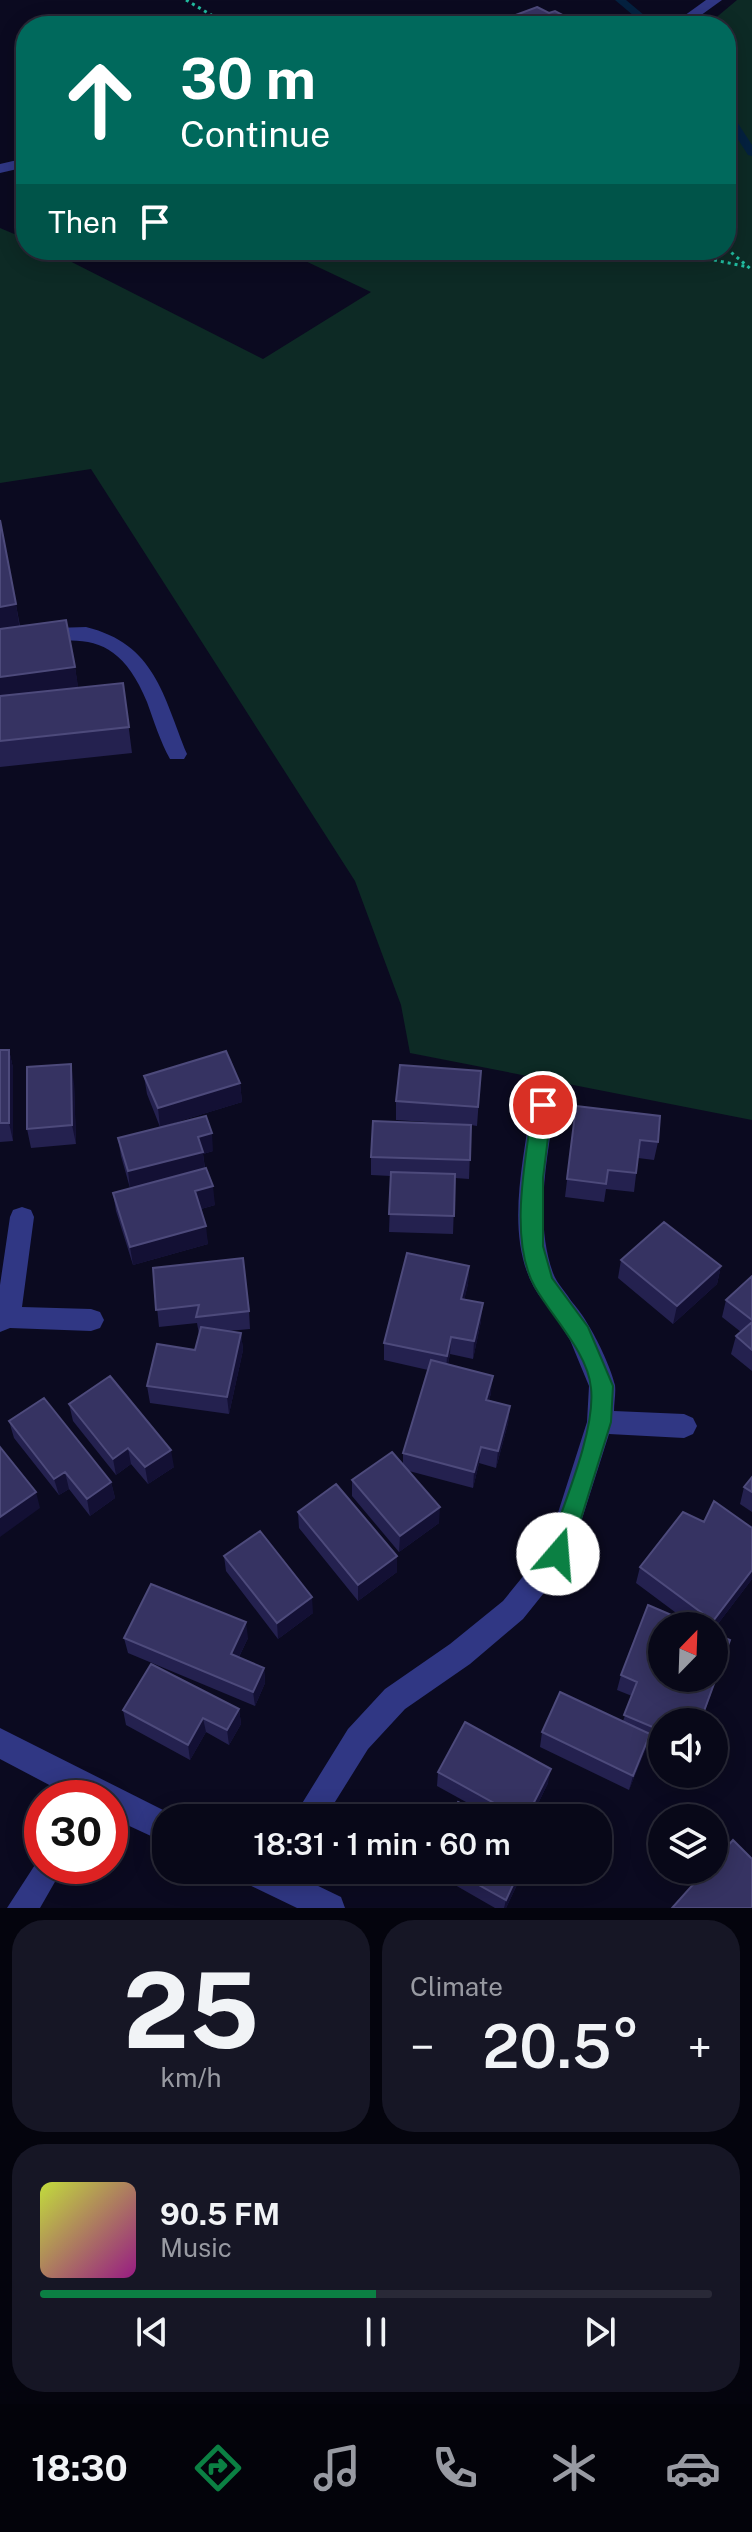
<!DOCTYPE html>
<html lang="en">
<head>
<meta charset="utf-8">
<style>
	:root { --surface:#080818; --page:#161625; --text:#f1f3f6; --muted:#989aa2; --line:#292937; --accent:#0b8043 }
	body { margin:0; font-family:"Public Sans",sans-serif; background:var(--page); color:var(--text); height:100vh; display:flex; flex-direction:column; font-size:30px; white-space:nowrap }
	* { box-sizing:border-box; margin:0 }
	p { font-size:26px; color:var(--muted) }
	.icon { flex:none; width:44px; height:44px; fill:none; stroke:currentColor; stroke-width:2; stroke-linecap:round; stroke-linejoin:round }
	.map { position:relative; height:1908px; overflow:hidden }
	.panel { display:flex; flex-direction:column; gap:12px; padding:12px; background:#04040d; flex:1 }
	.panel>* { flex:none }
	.guide { position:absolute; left:16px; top:16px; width:720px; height:244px; border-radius:32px; box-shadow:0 4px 20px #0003,0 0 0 2px var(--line); background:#00695c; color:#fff; overflow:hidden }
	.needle { width:52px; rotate:23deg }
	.controls { position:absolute; left:648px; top:1612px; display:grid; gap:16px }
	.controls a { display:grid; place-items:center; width:80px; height:80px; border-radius:50%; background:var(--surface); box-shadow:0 4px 20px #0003,0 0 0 2px var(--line); font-size:40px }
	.speed { position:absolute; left:24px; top:1780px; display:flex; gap:16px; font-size:40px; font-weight:700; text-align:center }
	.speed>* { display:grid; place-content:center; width:104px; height:104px; border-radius:50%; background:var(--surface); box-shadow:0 4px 20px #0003,0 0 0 2px var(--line); line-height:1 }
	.speed .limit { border:12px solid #d22; background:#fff; color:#111 }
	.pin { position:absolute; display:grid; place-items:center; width:68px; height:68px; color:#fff; margin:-34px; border:4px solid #fff; border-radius:50%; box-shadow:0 2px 8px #0007 }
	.me { position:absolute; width:88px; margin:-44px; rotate:18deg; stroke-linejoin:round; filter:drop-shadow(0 0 6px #0008) }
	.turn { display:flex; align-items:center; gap:28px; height:168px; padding:0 32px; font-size:36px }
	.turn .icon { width:104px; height:104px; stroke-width:2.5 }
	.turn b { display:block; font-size:56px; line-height:68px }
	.then { display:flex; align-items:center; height:76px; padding:0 32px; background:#0003; gap:16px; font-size:30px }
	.big { font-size:60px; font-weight:600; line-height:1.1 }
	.panel .widget { flex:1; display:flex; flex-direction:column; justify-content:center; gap:12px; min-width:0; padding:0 28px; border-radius:32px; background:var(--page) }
	.panel .dial { align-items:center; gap:0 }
	.dial b { font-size:104px; line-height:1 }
	.song { display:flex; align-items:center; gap:24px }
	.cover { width:96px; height:96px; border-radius:12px; background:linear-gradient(135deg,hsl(70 70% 55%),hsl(310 70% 35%)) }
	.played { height:8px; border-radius:4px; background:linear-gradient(90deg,var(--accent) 50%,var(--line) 50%) }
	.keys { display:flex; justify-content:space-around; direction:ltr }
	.heat { display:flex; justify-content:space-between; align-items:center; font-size:44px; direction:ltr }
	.panel .tiles { flex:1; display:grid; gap:12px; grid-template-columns:1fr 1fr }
	.widget:last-child { grid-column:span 2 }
	.trip { position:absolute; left:152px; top:1804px; width:460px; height:80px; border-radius:32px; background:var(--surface); box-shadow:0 4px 20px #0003,0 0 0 2px var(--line); font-weight:600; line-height:80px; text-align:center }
	.tabs { display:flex; height:128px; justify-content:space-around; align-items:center; background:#03030a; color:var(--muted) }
	.tabs .icon { width:56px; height:56px }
	.tabs .active { color:var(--accent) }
	.tabs b { font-size:36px; color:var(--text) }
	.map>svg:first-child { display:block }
</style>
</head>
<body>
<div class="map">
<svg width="752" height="1908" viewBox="0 0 752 1908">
	<rect width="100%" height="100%" fill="#0b0a20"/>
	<!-- green -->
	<path fill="#0d2a25" d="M737,0H752V1120L410,1053L401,1005L355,881L91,469L0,483V228L26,239V250H48L263,359L371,292L282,250H726V26H706Z"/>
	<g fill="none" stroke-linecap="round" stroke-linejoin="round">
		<!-- stream -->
		<path fill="#04213f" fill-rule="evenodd" d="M615,0H626L657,26H646Z
			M726,110L730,111L752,145V156L748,155L726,121Z"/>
		<!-- path -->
		<path stroke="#21bb9f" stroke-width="3" stroke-dasharray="3 4" stroke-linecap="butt" d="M186,0L230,26
			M726,248L752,270
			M666,250L748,267"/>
		<!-- service -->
		<path fill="#303784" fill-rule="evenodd" d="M86,627C155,644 163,695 187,754L184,759H170C160,741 154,721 147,702C114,622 70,639 0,650V638L54,628Z
			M543,1096L551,1098L555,1105C547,1159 534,1219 553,1273C557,1284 567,1293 573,1304L569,1312C556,1316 552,1312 544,1302C501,1249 523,1166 531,1105L535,1098Z"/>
		<!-- minor -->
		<path fill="#303784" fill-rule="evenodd" d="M706,0H722L686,26H670Z
			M26,158V167L0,173V164Z
			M22,1207L31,1210L34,1217L22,1307L91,1309L100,1312L104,1320L100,1328L91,1331L10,1328L0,1332V1285L10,1217L13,1210Z
			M560,1293C581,1301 610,1363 615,1385C616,1393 614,1403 614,1411L684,1414L693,1418L697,1426L693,1434L684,1438L609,1434L568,1563L523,1619L470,1664L405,1709L368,1749L325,1818H293L348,1729L385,1689L450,1644L503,1601L547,1547L587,1422L589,1386L570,1340L547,1304L551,1296Z
			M0,1728L177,1817L166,1818V1843L110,1817V1798H74L0,1759Z
			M42,1854V1866H64L40,1908H7Z
			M237,1870H285L341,1897L345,1908H297L241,1881Z"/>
	</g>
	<!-- wall -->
	<path fill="#24214f" d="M549,13L578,26H512L513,16Z
		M0,520L20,626L75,667L78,688L123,683L132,753L0,767Z
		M0,1050H9L13,1068V1141L0,1142Z
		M481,1071L477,1126L471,1125L469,1179L455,1178L453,1234L389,1232L391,1176L371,1175V1157L456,1124L396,1120V1101Z
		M144,1076L240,1083L242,1102L160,1127L147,1094Z
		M74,1083L76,1144L31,1148L27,1129Z
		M576,1106L658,1142L654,1160L638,1158L634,1192L606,1189L604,1202L565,1197Z
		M118,1138L213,1151L203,1154L205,1168L215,1205L201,1209L208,1244L133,1265L116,1211L113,1193L130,1188L121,1156Z
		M621,1260L721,1266L717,1284L673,1324L618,1278Z
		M469,1266L468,1284L464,1300L481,1321L473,1359L450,1354L448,1364L491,1393L489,1400L510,1406L508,1423L496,1468L479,1463L473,1488L409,1471L439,1523L399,1552L352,1496V1480L403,1463V1453L428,1370L384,1360V1343Z
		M153,1268L249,1311L250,1329L228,1331L241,1333L243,1350L229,1414L150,1403L147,1386L195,1350L199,1334L197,1323L159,1327Z
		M752,1276V1371L731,1354L736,1336L741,1332L722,1317L726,1300Z
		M69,1404L174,1467L148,1484L131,1464L116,1475L73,1421Z
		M9,1421L111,1482L115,1498L90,1516L69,1489L59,1495L14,1438Z
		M752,1477V1512L740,1504L744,1487Z
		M714,1501L751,1528L752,1525V1579L714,1629V1626H662V1678H714V1633L730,1640L701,1722H662V1748L648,1742L629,1790L540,1747L542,1732L560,1692L623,1721L632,1696L617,1690L621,1675L648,1605L691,1624L636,1583L640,1567L683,1512L704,1522Z
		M298,1512L397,1572L358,1601L299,1528Z
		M224,1556L313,1613L278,1639L226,1571Z
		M124,1638H248L239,1657L264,1668L265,1683L255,1706L128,1653Z
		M239,1709L241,1724L229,1745L206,1732L190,1760L126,1725L123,1710Z
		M438,1772L548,1783L531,1818H495L437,1786Z
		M429,1870H524L506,1908H495Z"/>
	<!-- shaded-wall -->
	<path fill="#131034" d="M16,604L20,630L0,633V607Z
		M75,667L79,692L0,703V677Z
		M9,1050L13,1068V1141L9,1123Z
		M71,1064L74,1083L76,1144L72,1125Z
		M240,1083L242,1102L160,1127L158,1108Z
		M212,1133L213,1151L203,1154L205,1170L130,1189L128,1171L198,1137Z
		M213,1186L215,1205L197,1210L195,1191Z
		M206,1226L208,1244L133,1265L130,1247Z
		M469,1266L468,1284L460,1317L461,1299Z
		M721,1266L717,1284L673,1324L677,1306Z
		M483,1303L481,1321L473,1359L474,1341Z
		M241,1333L243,1350L229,1414L227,1397Z
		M451,1337L450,1354L446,1373L447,1356Z
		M493,1376L491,1393L485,1417L486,1400Z
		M510,1406L508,1423L496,1468L498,1451Z
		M481,1447L479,1463L473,1488L474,1472Z
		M128,1448L131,1464L116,1475L113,1459Z
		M171,1450L174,1467L148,1484L145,1467Z
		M65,1472L69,1489L59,1495L54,1479Z
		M111,1482L115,1498L90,1516L87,1499Z
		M36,1492L40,1508L0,1537V1517Z
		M440,1507L439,1523L399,1552L400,1536Z
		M397,1556V1572L358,1601V1585Z
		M752,1570V1579L714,1629V1626H712L713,1621Z
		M312,1597L313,1613L278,1639L277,1623Z
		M246,1622L248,1638L233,1669L231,1654Z
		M264,1668L265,1683L255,1706L253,1692Z
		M239,1709L241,1724L229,1745L227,1730Z
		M203,1718L206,1732L190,1760L188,1745Z
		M650,1734L646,1749L629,1790L633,1776Z
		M551,1769L548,1783L531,1818H526Z
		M520,1870H524L506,1908H504L506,1900Z"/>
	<!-- building -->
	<path fill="#363362" stroke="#4d4a7b" stroke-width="2" d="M537,7L549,13L555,11L578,23L571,26H531L513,16Z
		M0,520L16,604L0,607Z
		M66,620L75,667L0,677V629Z
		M123,683L129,727L0,741V696Z
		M0,1050H9V1123H0Z
		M226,1051L240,1083L158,1108L144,1076Z
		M71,1064L72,1125L27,1129V1067Z
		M400,1065L481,1071L478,1107L396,1101Z
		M576,1106L660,1116L658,1142L640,1140L636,1173L608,1170L606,1184L567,1179Z
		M206,1116L212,1133L198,1137L203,1152L128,1171L118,1138Z
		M373,1121L471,1125L470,1160L371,1157Z
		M206,1168L213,1186L195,1191L206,1226L130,1247L113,1193Z
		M391,1172L455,1174L454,1216L389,1214Z
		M664,1222L721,1266L677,1306L621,1260Z
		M407,1253L469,1266L461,1299L483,1303L474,1341L451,1337L447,1356L384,1343Z
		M243,1258L249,1311L196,1317L199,1305L156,1310L153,1268Z
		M752,1276V1320L726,1300Z
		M752,1322V1350L736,1336Z
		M201,1327L241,1333L227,1397L147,1386L157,1344L195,1350Z
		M431,1360L493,1376L486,1400L510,1406L498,1451L481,1447L474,1472L403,1453Z
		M110,1376L171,1450L145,1467L128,1448L113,1459L69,1404Z
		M44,1398L111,1482L87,1499L65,1472L54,1479L9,1421Z
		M0,1447L36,1492L0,1517Z
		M392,1452L440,1507L400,1536L352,1480Z
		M752,1477V1492L744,1487Z
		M336,1484L397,1556L358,1585L298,1512Z
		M714,1501L752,1528V1570L713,1621L640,1567L683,1512L704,1522Z
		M260,1531L312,1597L277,1623L224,1556Z
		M151,1584L246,1622L231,1654L264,1668L253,1692L124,1638Z
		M648,1605L697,1626H662V1678H714V1633L730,1640L700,1722H662V1731L624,1715L637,1682L621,1675Z
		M151,1664L239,1709L227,1730L203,1718L188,1745L123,1710Z
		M560,1692L650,1734L633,1776L542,1732Z
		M465,1722L551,1769L526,1818H521L438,1772Z
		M458,1802L488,1818H450Z
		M733,1840L752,1859V1908H672L706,1870H714V1861Z
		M452,1870H520L506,1900Z"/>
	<!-- route -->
	<path fill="#0b8043" stroke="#07532c" stroke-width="2" d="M543,1097L550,1100L552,1105L543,1178V1246L552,1278L588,1327L613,1386L611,1422L570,1554L566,1561L558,1564L550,1561L547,1554C561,1510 596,1432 591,1388C588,1353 552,1317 535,1287C508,1240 526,1157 533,1105L536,1100Z"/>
</svg>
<div class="controls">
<a><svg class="needle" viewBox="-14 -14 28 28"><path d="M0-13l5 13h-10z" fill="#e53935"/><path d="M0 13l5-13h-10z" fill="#989aa2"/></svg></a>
<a><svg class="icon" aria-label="sound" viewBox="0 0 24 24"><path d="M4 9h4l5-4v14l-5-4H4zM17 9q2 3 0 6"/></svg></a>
<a><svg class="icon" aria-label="layers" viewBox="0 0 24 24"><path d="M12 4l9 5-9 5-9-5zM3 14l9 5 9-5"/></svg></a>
</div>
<div class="speed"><div class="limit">30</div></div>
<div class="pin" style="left:543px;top:1105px;background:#d93025"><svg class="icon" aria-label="arrive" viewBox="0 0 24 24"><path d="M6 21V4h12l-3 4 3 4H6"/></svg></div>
<svg class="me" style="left:558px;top:1554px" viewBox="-20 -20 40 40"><circle r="19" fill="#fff"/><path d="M0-13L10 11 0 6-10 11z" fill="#0b8043"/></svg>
<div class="trip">18:31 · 1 min · 60 m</div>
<div class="guide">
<div class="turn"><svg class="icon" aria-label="ahead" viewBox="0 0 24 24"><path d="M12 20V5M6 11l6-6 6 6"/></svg><div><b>30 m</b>Continue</div></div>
<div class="then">Then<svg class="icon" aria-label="arrive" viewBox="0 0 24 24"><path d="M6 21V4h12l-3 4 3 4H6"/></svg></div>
</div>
</div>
<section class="panel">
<div class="tiles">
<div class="widget dial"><b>25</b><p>km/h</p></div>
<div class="widget"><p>Climate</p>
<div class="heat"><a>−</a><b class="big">20.5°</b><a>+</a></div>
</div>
<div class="widget">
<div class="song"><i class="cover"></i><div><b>90.5 FM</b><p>Music</p></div></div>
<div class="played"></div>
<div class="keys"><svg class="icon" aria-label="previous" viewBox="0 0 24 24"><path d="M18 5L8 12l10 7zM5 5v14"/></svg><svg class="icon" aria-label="pause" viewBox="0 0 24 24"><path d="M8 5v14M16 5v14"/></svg><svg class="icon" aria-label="next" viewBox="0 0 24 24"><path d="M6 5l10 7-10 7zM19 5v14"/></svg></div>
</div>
</div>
</section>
<nav class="tabs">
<b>18:30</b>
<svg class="icon active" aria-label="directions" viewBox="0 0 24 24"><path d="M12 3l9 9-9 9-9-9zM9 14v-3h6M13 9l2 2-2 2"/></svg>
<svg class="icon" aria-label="music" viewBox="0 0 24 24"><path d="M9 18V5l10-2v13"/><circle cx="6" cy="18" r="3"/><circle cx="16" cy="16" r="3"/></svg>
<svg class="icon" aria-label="phone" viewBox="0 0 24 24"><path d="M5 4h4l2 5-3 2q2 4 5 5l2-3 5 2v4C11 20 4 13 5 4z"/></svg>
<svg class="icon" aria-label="climate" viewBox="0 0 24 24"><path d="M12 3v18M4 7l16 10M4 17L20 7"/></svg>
<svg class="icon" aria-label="car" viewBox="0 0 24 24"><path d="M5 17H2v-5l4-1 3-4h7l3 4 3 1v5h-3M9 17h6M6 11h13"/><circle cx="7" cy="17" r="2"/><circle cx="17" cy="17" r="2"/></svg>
</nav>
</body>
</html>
